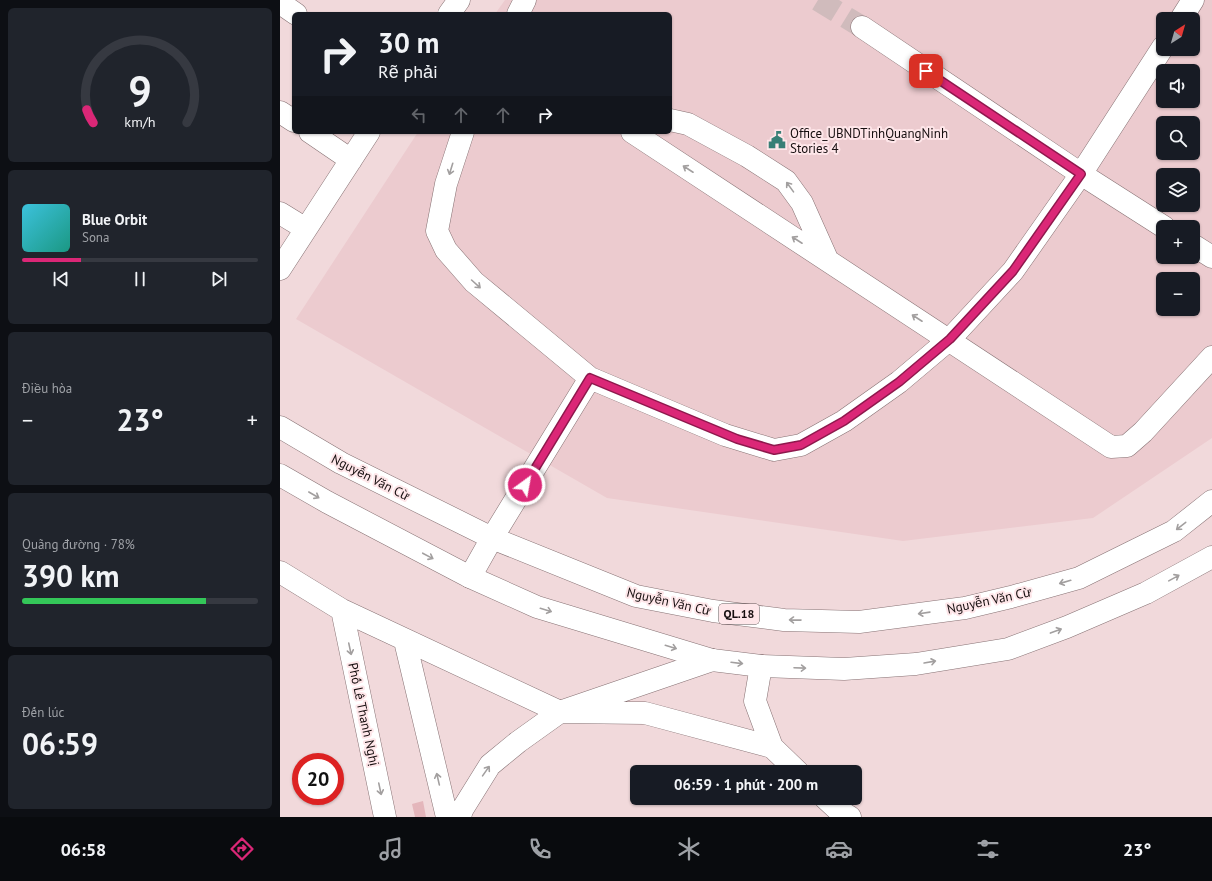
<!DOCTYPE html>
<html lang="vi">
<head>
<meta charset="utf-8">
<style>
	:root { --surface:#171b24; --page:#20242c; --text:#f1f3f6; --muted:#9ea1a6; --line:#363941; --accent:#db2777 }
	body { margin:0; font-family:"PT Sans",sans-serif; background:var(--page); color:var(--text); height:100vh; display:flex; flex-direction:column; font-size:15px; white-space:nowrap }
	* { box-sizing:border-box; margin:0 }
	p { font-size:13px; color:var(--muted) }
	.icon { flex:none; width:22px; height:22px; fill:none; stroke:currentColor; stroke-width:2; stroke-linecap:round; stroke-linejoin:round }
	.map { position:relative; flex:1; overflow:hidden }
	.details { display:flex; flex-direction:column; gap:8px; padding:8px; background:#0d0f14; width:280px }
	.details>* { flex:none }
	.banner { position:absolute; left:12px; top:12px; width:380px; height:122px; border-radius:6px; box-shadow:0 1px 3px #0004; background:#171b24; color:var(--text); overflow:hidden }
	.needle { width:26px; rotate:37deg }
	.fabs { position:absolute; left:876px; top:12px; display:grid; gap:8px }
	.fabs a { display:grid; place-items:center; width:44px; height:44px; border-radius:6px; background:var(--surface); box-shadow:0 1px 3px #0004; font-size:20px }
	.speed { position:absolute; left:12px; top:753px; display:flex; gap:8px; font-size:20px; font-weight:700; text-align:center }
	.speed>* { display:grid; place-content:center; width:52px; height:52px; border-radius:50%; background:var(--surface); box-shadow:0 1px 3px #0004; line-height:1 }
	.speed .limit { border:6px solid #d22; background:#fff; color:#111 }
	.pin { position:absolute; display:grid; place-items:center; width:34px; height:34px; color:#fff; margin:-17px; border-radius:8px; box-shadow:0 2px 6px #0006 }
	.me { position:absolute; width:44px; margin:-22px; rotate:32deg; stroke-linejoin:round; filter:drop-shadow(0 0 3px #0008) }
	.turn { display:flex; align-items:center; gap:14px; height:84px; padding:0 20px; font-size:18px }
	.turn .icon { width:52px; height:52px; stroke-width:2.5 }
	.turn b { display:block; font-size:28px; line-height:34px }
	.lanes { display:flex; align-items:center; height:38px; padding:0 20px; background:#0003; justify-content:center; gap:20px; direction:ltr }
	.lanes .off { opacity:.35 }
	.big { font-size:30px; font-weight:700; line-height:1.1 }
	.details .card { flex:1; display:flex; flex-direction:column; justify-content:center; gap:6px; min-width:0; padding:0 14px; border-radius:6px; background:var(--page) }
	.details .dial { align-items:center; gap:0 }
	.dial svg { height:104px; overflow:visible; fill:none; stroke:var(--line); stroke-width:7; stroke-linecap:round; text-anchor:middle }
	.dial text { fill:var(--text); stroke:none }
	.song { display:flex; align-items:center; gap:12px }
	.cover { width:48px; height:48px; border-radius:6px; background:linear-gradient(135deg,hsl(190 70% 55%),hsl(170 70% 35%)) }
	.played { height:4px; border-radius:2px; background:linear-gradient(90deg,var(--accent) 25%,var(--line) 25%) }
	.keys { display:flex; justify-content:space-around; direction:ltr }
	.heat { display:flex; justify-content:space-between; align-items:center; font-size:22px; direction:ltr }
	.charge { height:6px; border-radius:3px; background:linear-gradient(90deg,#34c759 78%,var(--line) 0) }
	.trip { position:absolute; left:350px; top:765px; width:232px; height:40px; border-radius:6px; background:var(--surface); box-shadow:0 1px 3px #0004; font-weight:700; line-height:40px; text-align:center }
	.tab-bar { display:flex; height:64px; justify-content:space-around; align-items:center; background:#090b0e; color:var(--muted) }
	.tab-bar .icon { width:28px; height:28px }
	.tab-bar .active { color:var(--accent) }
	.tab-bar b { font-size:18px; color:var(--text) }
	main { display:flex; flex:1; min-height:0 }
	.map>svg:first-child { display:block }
</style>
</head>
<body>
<main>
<section class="details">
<div class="card dial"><svg viewBox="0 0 100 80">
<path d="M14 69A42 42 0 1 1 86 69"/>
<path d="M14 69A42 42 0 0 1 9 59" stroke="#db2777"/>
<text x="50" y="56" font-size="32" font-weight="700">9</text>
<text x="50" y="72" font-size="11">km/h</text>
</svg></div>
<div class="card">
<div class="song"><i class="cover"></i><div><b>Blue Orbit</b><p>Sona</p></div></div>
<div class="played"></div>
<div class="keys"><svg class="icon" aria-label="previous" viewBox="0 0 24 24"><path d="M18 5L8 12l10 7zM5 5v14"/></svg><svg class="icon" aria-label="pause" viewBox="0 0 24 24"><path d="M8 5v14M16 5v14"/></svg><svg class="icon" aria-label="next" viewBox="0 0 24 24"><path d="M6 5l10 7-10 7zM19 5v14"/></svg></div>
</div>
<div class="card"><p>Điều hòa</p>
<div class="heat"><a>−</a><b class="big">23°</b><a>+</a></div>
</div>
<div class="card"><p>Quãng đường · 78%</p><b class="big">390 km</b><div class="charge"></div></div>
<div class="card"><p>Đến lúc</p><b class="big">06:59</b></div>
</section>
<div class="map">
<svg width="932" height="817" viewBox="0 0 932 817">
	<rect width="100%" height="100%" fill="#f1d9db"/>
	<!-- built -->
	<path fill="#eccbcf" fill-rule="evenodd" d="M225,0H932V438L813,518L623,541L327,498L16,319L138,132H390V14H215ZM883,19H913V49H883ZM883,71H913V101H883ZM883,123H913V153H883ZM883,175H913V205H883ZM883,227H913V257H883ZM883,279H913V309H883Z"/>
	<!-- green -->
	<path fill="#e4b6bb" d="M143,801L146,817H135L132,804Z"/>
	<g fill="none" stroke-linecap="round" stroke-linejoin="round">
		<!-- minor-tunnel -->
		<path stroke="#d0bbbc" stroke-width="22" stroke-dasharray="22 11" stroke-linecap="butt" d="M538,0L582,27"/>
		<!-- minor casing -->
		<g stroke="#877274" stroke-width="23">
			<path id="minor" d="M0,3L16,14
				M169,14L179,0
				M238,14L245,0
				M901,19L913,0
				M582,27L801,174L884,227
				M0,112L14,121
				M390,120L408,124L467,156L506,181L522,203L547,259
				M30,132L71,160
				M183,132L166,184L157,231L166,250L194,282L310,378L445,435L494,450L521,445L564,421L619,382L670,339L733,271L801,174L883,47
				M352,132L831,447L847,446L863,432L932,357
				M0,213L26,229
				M913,245L932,257
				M0,269L89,132
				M0,572L62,610L280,712L365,713L492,747
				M190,577L212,538L310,378
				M62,610L105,817
				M125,641L167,817
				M481,666L475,701L492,747L518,772
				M545,798L557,809L570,817
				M180,817L182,810L210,765L238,742L280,712L432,660"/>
		</g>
		<!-- major casing -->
		<g stroke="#877274" stroke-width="23">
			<path id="major" d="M0,427L61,463L212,538L356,596L433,611L504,620L579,622L685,608L731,597L799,578L894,531L932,501
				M0,475L47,502L190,577L257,607L432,660
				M481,666L564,669L636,664L728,649L787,627L866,593L932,557"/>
		</g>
		<!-- highway casing -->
		<g stroke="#877274" stroke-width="23">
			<path id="highway" d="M432,660L481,666"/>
		</g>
		<!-- minor -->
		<use href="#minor" stroke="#fff" stroke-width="22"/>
		<!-- major -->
		<use href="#major" stroke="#fff" stroke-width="22"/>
		<!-- highway -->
		<use href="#highway" stroke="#fff" stroke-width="22"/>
	</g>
	<!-- one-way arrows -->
	<defs><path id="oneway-shaft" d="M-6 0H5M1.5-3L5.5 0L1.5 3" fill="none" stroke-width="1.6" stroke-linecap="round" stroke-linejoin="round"/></defs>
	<g stroke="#a29f9f">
		<use href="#oneway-shaft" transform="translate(171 169) rotate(107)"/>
		<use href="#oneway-shaft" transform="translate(408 169) rotate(-147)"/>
		<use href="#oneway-shaft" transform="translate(510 187) rotate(-126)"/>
		<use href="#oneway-shaft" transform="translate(517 240) rotate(-147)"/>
		<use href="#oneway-shaft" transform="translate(196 284) rotate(42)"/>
		<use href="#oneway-shaft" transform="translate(637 318) rotate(-147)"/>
		<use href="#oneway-shaft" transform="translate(34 495) rotate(30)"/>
		<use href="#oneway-shaft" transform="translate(901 526) rotate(142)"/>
		<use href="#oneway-shaft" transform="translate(148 556) rotate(28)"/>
		<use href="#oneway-shaft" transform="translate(894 578) rotate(-29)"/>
		<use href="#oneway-shaft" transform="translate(785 582) rotate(164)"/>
		<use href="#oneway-shaft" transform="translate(266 610) rotate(17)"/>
		<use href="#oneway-shaft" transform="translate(644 613) rotate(172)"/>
		<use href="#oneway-shaft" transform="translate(515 620) rotate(-179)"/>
		<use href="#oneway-shaft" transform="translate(776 631) rotate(-20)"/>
		<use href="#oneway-shaft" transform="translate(391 647) rotate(17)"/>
		<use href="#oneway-shaft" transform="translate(70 649) rotate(78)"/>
		<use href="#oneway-shaft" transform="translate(650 662) rotate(-10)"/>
		<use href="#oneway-shaft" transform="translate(457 663) rotate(7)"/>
		<use href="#oneway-shaft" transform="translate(520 668) rotate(2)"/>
		<use href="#oneway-shaft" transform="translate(206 771) rotate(-55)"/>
		<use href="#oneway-shaft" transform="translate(158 779) rotate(-103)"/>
		<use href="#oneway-shaft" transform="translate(100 789) rotate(78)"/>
	</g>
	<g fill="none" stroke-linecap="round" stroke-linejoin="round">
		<!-- route casing -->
		<g stroke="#8e194d" stroke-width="10">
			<path id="route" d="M245,485L310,378L457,439L494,450L521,445L564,421L619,382L670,339L733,271L801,174L646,71"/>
		</g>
		<!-- route -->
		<use href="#route" stroke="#db2777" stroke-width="7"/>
	</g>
	<!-- icons -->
	<defs>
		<g id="civic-bare" transform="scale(1.38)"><path d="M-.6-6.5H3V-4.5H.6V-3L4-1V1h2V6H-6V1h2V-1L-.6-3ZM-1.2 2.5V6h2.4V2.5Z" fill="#387f76" stroke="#fee6e9" stroke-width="2.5" paint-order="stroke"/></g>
	</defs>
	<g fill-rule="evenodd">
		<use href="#civic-bare" x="497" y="140"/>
	</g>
	<g text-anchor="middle" stroke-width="4" stroke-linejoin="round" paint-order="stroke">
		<!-- shield labels -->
		<rect fill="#fee6e9" stroke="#5c4f50" stroke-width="1" x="439" y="604" width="40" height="20" rx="3"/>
		<g font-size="12" font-weight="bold" fill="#160e0f">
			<text x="459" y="618">QL.18</text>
		</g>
		<!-- poi labels -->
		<g font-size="13" fill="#160e0f" stroke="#fee6e9" text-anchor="start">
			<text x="510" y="138">Office_UBNDTinhQuangNinh<tspan x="510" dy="15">Stories 4</tspan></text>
		</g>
		<!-- street labels -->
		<g font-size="13" fill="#160e0f" stroke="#fee6e9">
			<text transform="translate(91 477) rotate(27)" y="5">Nguyễn Văn Cừ</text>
			<text transform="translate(709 600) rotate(-12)" y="5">Nguyễn Văn Cừ</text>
			<text transform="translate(389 601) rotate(13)" y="5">Nguyễn Văn Cừ</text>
			<text transform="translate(84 714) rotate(78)" y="5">Phố Lê Thanh Nghị</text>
		</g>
	</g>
</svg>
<div class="fabs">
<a><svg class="needle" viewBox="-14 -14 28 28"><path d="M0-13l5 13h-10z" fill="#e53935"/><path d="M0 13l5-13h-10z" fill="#9ea1a6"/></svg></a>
<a><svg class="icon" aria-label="sound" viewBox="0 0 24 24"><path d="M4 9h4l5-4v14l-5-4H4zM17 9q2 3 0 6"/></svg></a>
<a><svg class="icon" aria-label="search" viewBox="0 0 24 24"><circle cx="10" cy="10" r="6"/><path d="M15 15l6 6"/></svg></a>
<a><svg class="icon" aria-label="layers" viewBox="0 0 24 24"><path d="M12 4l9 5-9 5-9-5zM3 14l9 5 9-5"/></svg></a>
<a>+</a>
<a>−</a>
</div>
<div class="speed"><div class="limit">20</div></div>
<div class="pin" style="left:646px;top:71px;background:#d93025"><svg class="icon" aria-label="arrive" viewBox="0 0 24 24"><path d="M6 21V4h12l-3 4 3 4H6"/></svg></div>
<svg class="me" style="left:245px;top:485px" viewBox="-20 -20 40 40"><circle r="17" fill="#db2777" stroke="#fff" stroke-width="3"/><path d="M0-11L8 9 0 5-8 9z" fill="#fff"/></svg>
<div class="trip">06:59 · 1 phút · 200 m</div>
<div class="banner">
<div class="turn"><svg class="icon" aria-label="right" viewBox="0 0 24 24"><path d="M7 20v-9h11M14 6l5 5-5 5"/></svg><div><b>30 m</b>Rẽ phải</div></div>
<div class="lanes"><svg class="icon off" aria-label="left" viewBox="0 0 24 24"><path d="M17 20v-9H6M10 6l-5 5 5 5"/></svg><svg class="icon off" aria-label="ahead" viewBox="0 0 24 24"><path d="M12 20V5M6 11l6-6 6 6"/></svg><svg class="icon off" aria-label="ahead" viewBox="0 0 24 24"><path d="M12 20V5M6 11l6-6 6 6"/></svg><svg class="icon" aria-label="right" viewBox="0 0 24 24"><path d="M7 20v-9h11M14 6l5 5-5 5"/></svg></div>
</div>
</div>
</main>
<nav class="tab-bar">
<b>06:58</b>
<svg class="icon active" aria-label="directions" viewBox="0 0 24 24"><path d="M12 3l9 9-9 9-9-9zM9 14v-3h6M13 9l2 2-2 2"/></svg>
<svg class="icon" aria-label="music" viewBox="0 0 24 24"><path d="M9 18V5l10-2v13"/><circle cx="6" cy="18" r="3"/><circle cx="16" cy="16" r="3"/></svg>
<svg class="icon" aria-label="phone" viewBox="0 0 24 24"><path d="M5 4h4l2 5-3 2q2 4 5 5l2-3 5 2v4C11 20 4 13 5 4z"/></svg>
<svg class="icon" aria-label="climate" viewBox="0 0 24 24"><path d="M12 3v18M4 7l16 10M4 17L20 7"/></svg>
<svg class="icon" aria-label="car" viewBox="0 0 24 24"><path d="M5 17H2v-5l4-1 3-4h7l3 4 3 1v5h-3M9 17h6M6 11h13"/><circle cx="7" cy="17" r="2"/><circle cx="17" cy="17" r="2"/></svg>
<svg class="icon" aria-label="filters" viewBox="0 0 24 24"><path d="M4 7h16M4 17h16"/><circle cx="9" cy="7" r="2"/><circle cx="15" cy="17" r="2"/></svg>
<b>23°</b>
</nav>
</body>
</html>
